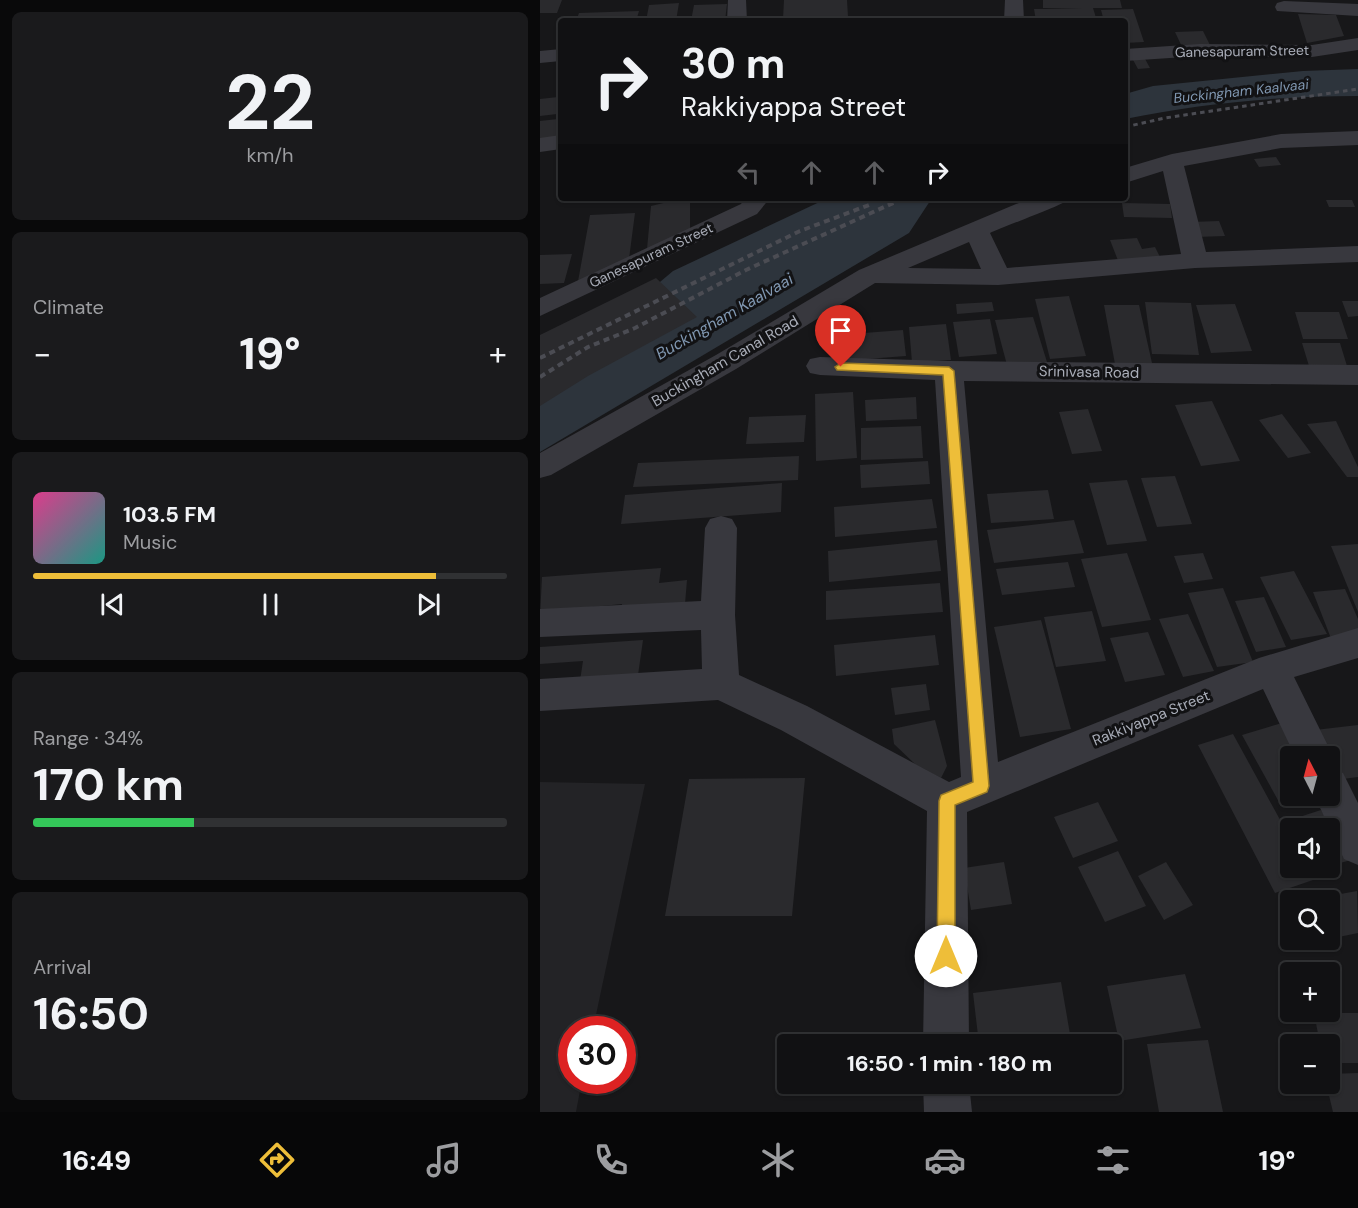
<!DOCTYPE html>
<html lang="en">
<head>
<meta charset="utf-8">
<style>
	:root { --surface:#111113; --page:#1a1a1c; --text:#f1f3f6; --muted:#9c9da0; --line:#303133; --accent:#eebe39 }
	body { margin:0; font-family:"DM Sans",sans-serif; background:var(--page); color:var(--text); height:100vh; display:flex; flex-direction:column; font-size:22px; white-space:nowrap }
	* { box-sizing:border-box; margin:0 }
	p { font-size:20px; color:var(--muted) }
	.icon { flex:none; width:33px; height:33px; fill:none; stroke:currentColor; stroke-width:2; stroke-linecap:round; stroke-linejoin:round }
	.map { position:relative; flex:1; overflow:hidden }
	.details { display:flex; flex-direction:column; gap:12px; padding:12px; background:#09090a; width:540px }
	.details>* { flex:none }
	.guide { position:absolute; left:18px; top:18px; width:570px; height:183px; border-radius:6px; box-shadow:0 2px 4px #0004,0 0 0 2px var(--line); background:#111113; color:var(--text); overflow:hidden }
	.needle { width:39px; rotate:354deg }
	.tools { position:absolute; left:740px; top:746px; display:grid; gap:12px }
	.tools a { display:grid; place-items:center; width:60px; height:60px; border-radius:6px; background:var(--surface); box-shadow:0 2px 4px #0004,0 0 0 2px var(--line); font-size:30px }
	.speed { position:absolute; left:18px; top:1016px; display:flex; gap:12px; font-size:30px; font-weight:700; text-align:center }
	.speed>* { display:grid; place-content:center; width:78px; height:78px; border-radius:50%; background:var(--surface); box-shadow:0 2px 4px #0004,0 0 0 2px var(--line); line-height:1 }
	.speed .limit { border:9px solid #d22; background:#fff; color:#111 }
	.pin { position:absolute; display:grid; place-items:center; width:51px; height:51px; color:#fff; margin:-62px -26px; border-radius:50% 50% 50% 0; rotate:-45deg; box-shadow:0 0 6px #0007 }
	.pin .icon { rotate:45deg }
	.me { position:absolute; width:66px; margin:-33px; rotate:0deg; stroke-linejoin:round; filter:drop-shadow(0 0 4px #0008) }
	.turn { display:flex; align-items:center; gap:21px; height:126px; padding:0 24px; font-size:27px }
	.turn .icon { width:78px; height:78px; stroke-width:2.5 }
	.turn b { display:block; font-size:42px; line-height:51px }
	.lanes { display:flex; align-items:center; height:57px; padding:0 24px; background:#0003; justify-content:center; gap:30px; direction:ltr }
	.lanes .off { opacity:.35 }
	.big { font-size:45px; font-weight:700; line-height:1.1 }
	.details .widget { flex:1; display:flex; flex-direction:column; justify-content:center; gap:9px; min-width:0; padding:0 21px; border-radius:9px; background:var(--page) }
	.details .dial { align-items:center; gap:0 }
	.dial b { font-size:78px; line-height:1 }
	.song { display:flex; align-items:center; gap:18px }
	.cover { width:72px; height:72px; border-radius:9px; background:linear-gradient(135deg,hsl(330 70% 55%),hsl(170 70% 35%)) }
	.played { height:6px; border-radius:3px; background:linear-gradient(90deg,var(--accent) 85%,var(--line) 85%) }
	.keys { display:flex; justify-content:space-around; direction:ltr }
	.heat { display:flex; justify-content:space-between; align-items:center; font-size:33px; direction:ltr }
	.charge { height:9px; border-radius:4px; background:linear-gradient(90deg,#34c759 34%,var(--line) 0) }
	.trip { position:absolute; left:237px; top:1034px; width:345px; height:60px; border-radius:6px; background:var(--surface); box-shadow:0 2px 4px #0004,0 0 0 2px var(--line); font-weight:700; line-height:60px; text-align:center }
	.tabs { display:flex; height:96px; justify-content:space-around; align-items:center; background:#070708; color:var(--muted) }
	.tabs .icon { width:42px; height:42px }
	.tabs .active { color:var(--accent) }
	.tabs b { font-size:27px; color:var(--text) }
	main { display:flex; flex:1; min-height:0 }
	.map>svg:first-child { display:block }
</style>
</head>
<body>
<main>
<section class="details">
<div class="widget dial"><b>22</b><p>km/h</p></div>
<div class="widget"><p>Climate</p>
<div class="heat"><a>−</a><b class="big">19°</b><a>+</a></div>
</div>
<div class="widget">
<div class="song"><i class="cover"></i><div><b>103.5 FM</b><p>Music</p></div></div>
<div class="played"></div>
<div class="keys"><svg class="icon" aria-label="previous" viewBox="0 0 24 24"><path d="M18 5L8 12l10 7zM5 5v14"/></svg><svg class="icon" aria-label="pause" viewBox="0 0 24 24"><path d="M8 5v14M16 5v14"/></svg><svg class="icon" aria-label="next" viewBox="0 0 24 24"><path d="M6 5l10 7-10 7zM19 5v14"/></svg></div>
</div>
<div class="widget"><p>Range · 34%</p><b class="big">170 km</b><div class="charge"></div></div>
<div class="widget"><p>Arrival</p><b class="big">16:50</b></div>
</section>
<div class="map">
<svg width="818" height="1112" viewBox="0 0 818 1112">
	<rect width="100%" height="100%" fill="#171719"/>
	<!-- built -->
	<path fill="#232326" d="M0,782L105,784L53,1029H32V1080H42L36,1112H0Z"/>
	<!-- water -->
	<path fill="#2d343c" d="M818,69V96C739,96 662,103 585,119V94L613,86L763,71Z
		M288,198H392L369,233L0,452V383L133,271Z"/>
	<!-- building -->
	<path fill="#2a2a2d" d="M0,0H22L17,13H0Z
		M244,0H307L308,17L243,19Z
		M503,0H580L582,8H553L557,21H496L494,9H542L503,8Z
		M139,3L136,21H106L109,5Z
		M187,4L185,21H151L154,5Z
		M593,9L604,42L585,43V21H564L561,10Z
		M99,11L96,21H36L39,13Z
		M758,14L796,15L804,36L767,43Z
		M663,31L670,45L643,49L635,32Z
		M604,57L610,68L598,69L592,58Z
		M18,97L17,114L0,116V99Z
		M18,119L16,140L0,142V121Z
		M736,157L741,165L719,167L714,159Z
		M144,198H150V240L106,260L111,206Z
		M786,200H812L815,207H789Z
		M582,203L630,204L632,218L584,217Z
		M95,213L87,274L37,287L50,215Z
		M679,221L685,236L656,237L651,222Z
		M597,238L602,249L615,247L621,259L579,263L570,240Z
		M32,254L24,283L0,284V255Z
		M116,278L157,317L48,376L0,406V335Z
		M529,296L546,356L510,359L495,299Z
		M802,301H818V316L808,317Z
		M452,302L454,311L417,314L416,304Z
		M605,302L651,303L659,355L612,354Z
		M695,304L712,351L671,353L656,305Z
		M564,305H599L612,363L575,364Z
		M755,312H799L808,339H763Z
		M493,317L507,362L467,365L455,320Z
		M450,319L457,354L419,357L413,322Z
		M406,324L411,360L372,362L369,327Z
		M363,330L366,356L300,361L298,335Z
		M762,343H800L807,366H769Z
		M313,392L317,458L276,461L275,394Z
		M376,397L377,419L326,421L325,400Z
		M672,401L700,461L661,466L635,405Z
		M548,409L562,451L532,454L519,412Z
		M742,414L771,453L748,458L719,420Z
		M266,415L264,442L206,444L209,417Z
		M796,421L818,467V477H807L767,424Z
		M381,426L383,458L321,460V428Z
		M259,456L258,480L93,487L98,463Z
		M388,461L390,484L321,488L320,465Z
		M635,476L652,524L617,527L601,478Z
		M587,480L607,541L567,545L549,483Z
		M242,483L241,512L81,524L85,495Z
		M508,490L514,519L451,523L447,494Z
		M392,499L397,528L295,537L294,507Z
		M534,520L544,553L454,563L447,530Z
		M397,540L401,571L289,582L288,551Z
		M818,544V612L791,546Z
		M587,553L611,620L562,627L541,559Z
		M663,553L673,579L644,583L634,556Z
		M528,562L535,587L462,595L456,569Z
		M121,568L119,583L147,580L145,604L81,609L82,604L31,609L0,616L2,577Z
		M754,571L787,634L751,640L720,577Z
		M400,583L403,612L286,620V591Z
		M683,588L713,662L677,667L648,593Z
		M805,589L818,619V639L792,641L773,592Z
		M724,597L746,647L716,652L695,601Z
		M552,611L566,661L516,667L504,617Z
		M648,614L674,671L643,677L619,619Z
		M501,620L531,729L480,737L454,627Z
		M608,632L625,675L585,682L570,638Z
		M395,635L399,665L296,676L294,645Z
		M103,640L97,682L39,687L43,661L0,664V647Z
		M386,684L390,710L355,715L351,688Z
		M395,720L407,766L401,778L375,764L354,744L352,729Z
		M742,723L761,756H750V795L760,796L739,802L702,735Z
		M818,725V777L795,780L789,765V756H786L775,730Z
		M693,734L750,838V867H766L773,880L735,893L658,745Z
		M265,778L252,916H125L149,779Z
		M558,802L578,841L533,858L514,817Z
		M781,810L811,860L789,866V828H755L750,820Z
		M578,851L606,906L565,922L538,867Z
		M464,862L472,904L431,910L424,868Z
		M626,862L653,905L624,920L598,876Z
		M817,891L818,933L789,939V900L773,899Z
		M645,974L661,1028L579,1041L567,986Z
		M521,982L531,1040L498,1044H439L433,993Z
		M774,1013H818V1063H789V1044H780Z
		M668,1040L683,1112H619L607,1044Z
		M818,1073V1112H793L786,1083H789V1074Z"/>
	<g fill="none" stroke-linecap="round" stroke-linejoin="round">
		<!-- street -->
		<path fill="#38383e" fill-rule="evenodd" d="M188,0H206L207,21H187Z
			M465,0H483L484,21H464Z
			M744,1L818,4V16L737,11L735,7L737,3Z
			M818,38V50L772,57L660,56L585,61V49L660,44L772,45Z
			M21,49V61L0,63V51Z
			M818,131V145L741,148L644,166L666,252L818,246V262L655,268L458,285L335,283L196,369L11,475L0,478V453L176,355L319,270L476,204L494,198H531C527,204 462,227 450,233L467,268L641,254L623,171L585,183V168L632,154L741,134ZM429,242L441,269L368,268Z
			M21,135V149L0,152V138Z
			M205,198H230L217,214L0,316V298L201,204Z
			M280,357L409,361L818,365V385L424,381L458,762L719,658L818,628V658L754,677L793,756L789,765V756H755L723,689L427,812L429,1044H383L387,811L241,730L178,700L0,711V679L162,669L161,630L0,637V609L161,601L165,528L170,519L181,516L192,519L197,528L195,615L199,675L267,706L409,782L421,777L395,380L280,375L270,373L266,366L270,359Z
			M789,768L803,773L818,803V865L804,859L774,795H789Z
			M383,1083H429L432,1112H384Z"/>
		<!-- rail-far1 -->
		<path stroke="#4b4c53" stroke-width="3" stroke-dasharray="4.5 4" stroke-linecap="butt" d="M585,127L625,118L818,89"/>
		<!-- rail -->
		<path stroke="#4b4c53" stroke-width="4" stroke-dasharray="6 4.5" stroke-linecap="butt" d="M0,358L260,231L329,205
			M0,377L48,347L95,328L206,270L364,198"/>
	</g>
	<!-- route -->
	<path fill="#eebe39" stroke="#9b7c25" stroke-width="1.5" d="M301,363L409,367L414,371L449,786L447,792L415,805V956L413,962L406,964L400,962L397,956L399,801L401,795L433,782L403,375L297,370L295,367Z"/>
	<g text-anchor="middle" stroke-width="6" stroke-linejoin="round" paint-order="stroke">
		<!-- far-street labels -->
		<g font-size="14" fill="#a9adb8" stroke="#121214">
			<text transform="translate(702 51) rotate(-1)" y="5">Ganesapuram Street</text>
			<text transform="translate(111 255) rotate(-25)" y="5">Ganesapuram Street</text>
		</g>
		<!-- far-water labels -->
		<g font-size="14" font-style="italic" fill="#8198b2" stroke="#121214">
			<text transform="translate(701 91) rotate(-6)" y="5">Buckingham Kaalvaai</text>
		</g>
		<!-- street labels -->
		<g font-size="15" fill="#a9adb8" stroke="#121214">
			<text transform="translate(185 361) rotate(-30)" y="5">Buckingham Canal Road</text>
			<text transform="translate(549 372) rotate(1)" y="5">Srinivasa Road</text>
			<text transform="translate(611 718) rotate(-22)" y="5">Rakkiyappa Street</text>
		</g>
		<!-- water labels -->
		<g font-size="16" font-style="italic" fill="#8198b2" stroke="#121214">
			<text transform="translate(184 316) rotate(-30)" y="6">Buckingham Kaalvaai</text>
		</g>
	</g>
</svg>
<div class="tools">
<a><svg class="needle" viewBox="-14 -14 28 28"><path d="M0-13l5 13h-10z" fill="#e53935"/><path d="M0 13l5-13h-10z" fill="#9c9da0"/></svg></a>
<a><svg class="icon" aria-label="sound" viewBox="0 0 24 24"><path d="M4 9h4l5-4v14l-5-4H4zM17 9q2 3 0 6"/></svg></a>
<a><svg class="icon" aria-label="search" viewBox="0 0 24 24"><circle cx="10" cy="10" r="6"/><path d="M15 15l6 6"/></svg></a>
<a>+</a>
<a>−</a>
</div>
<div class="speed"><div class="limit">30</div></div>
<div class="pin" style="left:301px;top:367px;background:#d93025"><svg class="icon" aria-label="arrive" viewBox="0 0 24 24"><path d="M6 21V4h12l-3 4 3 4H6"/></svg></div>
<svg class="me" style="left:406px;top:956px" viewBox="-20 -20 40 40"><circle r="19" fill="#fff"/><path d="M0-13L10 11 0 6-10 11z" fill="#eebe39"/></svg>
<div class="trip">16:50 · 1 min · 180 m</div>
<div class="guide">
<div class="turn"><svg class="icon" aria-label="right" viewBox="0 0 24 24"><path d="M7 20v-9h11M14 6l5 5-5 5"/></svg><div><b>30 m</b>Rakkiyappa Street</div></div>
<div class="lanes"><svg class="icon off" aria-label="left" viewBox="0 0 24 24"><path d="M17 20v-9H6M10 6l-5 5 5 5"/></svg><svg class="icon off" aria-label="ahead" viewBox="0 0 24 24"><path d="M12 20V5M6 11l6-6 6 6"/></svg><svg class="icon off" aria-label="ahead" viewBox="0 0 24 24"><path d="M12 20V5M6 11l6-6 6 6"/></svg><svg class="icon" aria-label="right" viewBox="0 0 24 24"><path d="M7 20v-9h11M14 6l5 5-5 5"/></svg></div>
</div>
</div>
</main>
<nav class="tabs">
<b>16:49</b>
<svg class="icon active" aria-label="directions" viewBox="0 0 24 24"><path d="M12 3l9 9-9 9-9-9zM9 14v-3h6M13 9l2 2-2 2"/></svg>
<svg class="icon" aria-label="music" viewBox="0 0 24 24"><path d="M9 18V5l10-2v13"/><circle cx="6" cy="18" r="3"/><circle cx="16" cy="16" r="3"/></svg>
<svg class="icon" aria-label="phone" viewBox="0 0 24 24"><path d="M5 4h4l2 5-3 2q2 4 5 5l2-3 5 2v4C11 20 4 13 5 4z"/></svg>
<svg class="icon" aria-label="climate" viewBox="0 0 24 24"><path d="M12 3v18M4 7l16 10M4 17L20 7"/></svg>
<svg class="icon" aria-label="car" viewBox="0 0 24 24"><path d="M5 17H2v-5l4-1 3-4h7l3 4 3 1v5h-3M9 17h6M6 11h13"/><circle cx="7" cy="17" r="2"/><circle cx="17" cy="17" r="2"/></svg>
<svg class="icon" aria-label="filters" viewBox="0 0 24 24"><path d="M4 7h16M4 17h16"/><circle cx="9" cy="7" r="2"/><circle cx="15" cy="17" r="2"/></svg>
<b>19°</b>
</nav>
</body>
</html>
